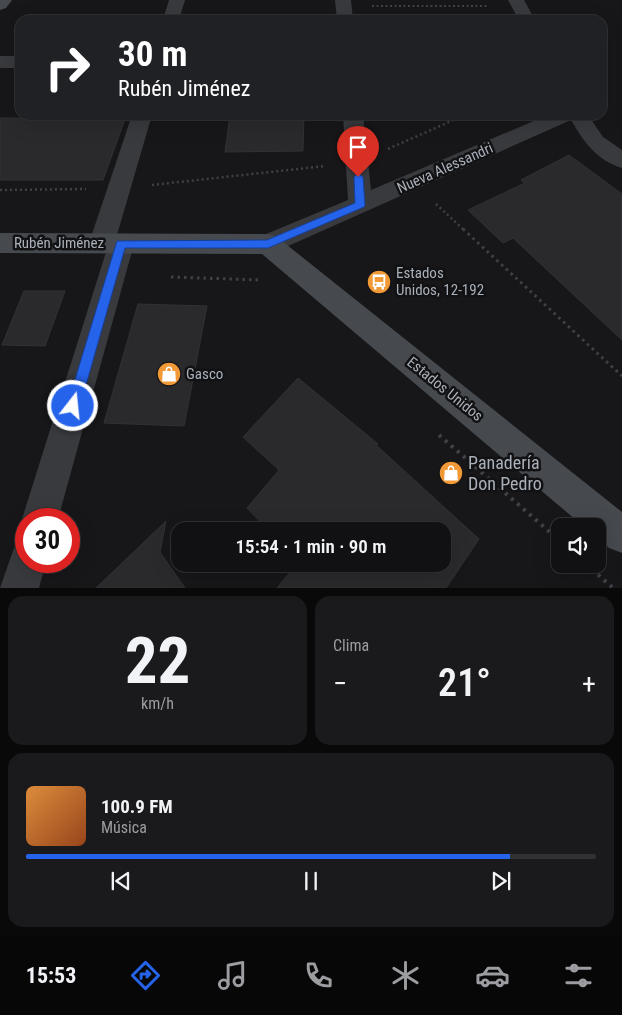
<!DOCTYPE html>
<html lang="es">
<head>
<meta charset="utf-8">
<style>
	:root { --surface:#111113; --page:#1a1a1c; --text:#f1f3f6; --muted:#9c9da0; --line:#303133; --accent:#2563eb }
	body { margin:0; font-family:"Roboto Condensed",sans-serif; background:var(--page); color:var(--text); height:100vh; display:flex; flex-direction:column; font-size:19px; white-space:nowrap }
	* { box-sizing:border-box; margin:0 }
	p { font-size:16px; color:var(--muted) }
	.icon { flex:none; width:28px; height:28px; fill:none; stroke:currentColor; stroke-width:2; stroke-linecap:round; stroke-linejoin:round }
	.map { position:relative; height:588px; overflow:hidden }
	.drawer { display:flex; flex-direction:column; gap:8px; padding:8px; background:#09090a; flex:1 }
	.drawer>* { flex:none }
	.banner { position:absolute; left:15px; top:15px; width:592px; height:105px; border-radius:15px; box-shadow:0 5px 20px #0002,0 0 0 1px var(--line); background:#202124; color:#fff; overflow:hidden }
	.fabs { position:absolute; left:551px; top:518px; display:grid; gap:10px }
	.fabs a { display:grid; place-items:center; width:55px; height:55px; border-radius:10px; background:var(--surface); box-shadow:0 5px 20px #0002,0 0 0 1px var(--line); font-size:25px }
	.speed { position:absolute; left:15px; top:508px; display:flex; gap:10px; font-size:25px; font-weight:700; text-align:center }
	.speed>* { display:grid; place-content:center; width:65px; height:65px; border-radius:50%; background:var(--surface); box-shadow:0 5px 20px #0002,0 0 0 1px var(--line); line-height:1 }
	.speed .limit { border:8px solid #d22; background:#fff; color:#111 }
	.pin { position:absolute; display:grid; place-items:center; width:42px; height:42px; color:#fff; margin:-51px -21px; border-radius:50% 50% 50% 0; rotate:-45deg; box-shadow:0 0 5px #0007 }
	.pin .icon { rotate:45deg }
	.me { position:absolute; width:55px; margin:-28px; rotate:16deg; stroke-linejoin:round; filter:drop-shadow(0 0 4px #0008) }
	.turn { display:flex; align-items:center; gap:18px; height:105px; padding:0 20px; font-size:22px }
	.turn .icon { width:65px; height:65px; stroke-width:2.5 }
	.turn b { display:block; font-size:35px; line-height:42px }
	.big { font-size:38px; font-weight:600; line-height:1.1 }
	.drawer .widget { flex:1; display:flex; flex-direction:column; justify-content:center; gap:8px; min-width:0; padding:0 18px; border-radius:15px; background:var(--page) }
	.drawer .dial { align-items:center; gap:0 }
	.dial b { font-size:65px; line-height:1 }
	.song { display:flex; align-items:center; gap:15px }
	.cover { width:60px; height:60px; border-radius:8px; background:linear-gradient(135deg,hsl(30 70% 55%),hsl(20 70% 35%)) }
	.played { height:5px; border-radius:2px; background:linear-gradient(90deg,var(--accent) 85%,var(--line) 85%) }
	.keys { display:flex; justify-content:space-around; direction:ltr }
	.heat { display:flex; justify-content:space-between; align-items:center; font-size:28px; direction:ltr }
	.drawer .tiles { flex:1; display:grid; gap:8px; grid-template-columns:1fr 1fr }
	.widget:last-child { grid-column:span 2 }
	.trip { position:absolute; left:171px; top:522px; width:280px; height:50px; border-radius:15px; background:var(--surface); box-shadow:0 5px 20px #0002,0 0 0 1px var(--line); font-weight:600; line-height:50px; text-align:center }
	.tabs { display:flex; height:80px; justify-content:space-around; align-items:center; background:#070708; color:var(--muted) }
	.tabs .icon { width:35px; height:35px }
	.tabs .active { color:var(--accent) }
	.tabs b { font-size:22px; color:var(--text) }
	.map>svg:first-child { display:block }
</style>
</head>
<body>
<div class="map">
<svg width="622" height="588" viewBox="0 0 622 588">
	<rect width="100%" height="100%" fill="#171719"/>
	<!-- building -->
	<path fill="#2a2a2d" stroke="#313235" d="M230,115H304L303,151L225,152Z
		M0,118L125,119L103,180H0Z
		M569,155L622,194V340L513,238L503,243L468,210L525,183L521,180Z
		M24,291H65L45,346L2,345Z
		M138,304L207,306L184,426L104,423Z
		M298,378L378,444L376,445L479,539L446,588H277L297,564H442V531H269L247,508L279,470L243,437Z
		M166,521L160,552L185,588H96Z"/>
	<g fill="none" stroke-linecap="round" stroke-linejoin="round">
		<!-- path-far3 -->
		<path stroke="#3e4145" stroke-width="2" stroke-dasharray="2 2.5" stroke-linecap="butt" d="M372,6H488"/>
		<!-- path-far2 -->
		<path stroke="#3e4145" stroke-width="2.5" stroke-dasharray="2 3" stroke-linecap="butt" d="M388,149L465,115
			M152,185L325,166
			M0,190L86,189
			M436,204L464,230"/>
		<!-- path-far1 -->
		<path stroke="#3e4145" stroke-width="3" stroke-dasharray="2.5 4" stroke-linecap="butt" d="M463,229L622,376
			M171,277L260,280"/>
		<!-- path -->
		<path stroke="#3e4145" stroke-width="4" stroke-dasharray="3 5" stroke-linecap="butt" d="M439,435L560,541
			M586,564L613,588"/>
		<!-- minor -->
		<path fill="#383a3e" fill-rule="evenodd" d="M169,0H185L179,20H163Z
			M335,0H351L353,20H337Z
			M508,0H524L535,20H519Z
			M0,56H20V68H0Z
			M132,115H152L117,235L121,234L130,237L134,244L58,519H26V530L22,519L106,252L102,253L93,250L89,243Z
			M343,115H363L371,190L548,115H588L603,137L622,150V168C596,160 584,142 571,120L277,251L268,254L259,251L255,244L259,237L348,200Z
			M26,542V561H46L39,588H0L14,548Z"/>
		<!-- secondary -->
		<path fill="#46494e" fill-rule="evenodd" d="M0,0H12L6,8L0,10Z
			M0,233L268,234L277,237L622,512V553L609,548L598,538V526H583L262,254L0,253Z"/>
	</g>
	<!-- route -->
	<path fill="#2563eb" stroke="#184099" d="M358,173L363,177L365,205L364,207L268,248H125L80,406L78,411L73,412L69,411L67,406L117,241L267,240L355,203L354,177Z"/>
	<!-- icons -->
	<defs>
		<g id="bus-disc" transform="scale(1.25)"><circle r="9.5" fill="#f19837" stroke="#121214"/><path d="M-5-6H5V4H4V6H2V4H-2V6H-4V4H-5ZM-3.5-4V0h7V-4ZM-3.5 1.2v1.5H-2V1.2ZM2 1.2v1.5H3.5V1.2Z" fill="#fff"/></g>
		<g id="shop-disc" transform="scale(1.25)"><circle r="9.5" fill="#f19837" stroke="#121214"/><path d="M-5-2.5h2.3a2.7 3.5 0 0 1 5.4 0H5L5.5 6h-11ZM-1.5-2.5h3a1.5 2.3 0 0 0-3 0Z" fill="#fff"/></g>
	</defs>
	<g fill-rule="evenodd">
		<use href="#bus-disc" x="379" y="282"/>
		<use href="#shop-disc" x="169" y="374"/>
		<use href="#shop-disc" x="451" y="473"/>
	</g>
	<g text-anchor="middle" stroke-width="5" stroke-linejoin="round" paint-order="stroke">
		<!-- street labels -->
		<g font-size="15" fill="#a9b0b9" stroke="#121214">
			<text transform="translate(445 168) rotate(-24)" y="5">Nueva Alessandri</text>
			<text x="59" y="248">Rubén Jiménez</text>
			<text transform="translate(445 389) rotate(39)" y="5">Estados Unidos</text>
		</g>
		<!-- poi labels -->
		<g font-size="15" fill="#a9b0b9" stroke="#121214" text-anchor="start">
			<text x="396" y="278">Estados<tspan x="396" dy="17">Unidos, 12-192</tspan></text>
			<text x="186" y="379">Gasco</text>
		</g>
		<!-- near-poi labels -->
		<g font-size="18" fill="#a9b0b9" stroke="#121214" text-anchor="start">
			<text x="468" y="469">Panadería<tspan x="468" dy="21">Don Pedro</tspan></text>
		</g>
	</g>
</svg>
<div class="fabs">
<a><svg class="icon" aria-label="sound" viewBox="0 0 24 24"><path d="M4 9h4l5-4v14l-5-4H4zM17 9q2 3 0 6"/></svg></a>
</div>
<div class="speed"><div class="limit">30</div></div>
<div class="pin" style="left:358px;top:177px;background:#d93025"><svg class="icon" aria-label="arrive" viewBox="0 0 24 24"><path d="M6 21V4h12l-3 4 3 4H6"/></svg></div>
<svg class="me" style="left:73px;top:406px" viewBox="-20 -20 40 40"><circle r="17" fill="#2563eb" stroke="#fff" stroke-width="3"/><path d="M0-11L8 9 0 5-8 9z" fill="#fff"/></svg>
<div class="trip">15:54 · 1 min · 90 m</div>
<div class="banner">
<div class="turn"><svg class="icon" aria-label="right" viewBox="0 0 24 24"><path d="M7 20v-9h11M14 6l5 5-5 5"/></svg><div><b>30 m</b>Rubén Jiménez</div></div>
</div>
</div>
<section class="drawer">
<div class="tiles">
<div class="widget dial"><b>22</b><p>km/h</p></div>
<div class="widget"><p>Clima</p>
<div class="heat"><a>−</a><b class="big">21°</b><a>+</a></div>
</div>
<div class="widget">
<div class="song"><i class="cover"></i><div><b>100.9 FM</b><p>Música</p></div></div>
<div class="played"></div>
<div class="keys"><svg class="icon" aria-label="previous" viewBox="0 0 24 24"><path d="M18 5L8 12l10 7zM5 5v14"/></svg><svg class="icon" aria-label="pause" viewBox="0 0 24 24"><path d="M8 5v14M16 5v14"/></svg><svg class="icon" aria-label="next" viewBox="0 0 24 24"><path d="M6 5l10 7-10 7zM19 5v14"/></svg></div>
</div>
</div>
</section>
<nav class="tabs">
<b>15:53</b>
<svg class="icon active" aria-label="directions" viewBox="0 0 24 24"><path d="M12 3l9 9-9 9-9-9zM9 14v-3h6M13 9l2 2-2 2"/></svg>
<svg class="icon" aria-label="music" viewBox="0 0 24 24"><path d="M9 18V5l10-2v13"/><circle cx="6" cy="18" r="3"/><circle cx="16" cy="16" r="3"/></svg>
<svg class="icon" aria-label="phone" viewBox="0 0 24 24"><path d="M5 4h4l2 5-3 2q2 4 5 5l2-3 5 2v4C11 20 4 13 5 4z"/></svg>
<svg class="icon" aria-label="climate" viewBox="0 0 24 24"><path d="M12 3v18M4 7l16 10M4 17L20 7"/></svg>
<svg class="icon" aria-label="car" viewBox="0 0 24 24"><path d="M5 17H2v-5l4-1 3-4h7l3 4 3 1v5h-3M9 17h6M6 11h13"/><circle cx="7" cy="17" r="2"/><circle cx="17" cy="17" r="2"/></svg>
<svg class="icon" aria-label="filters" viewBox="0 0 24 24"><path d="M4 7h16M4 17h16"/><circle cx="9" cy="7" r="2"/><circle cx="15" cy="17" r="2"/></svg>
</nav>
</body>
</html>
